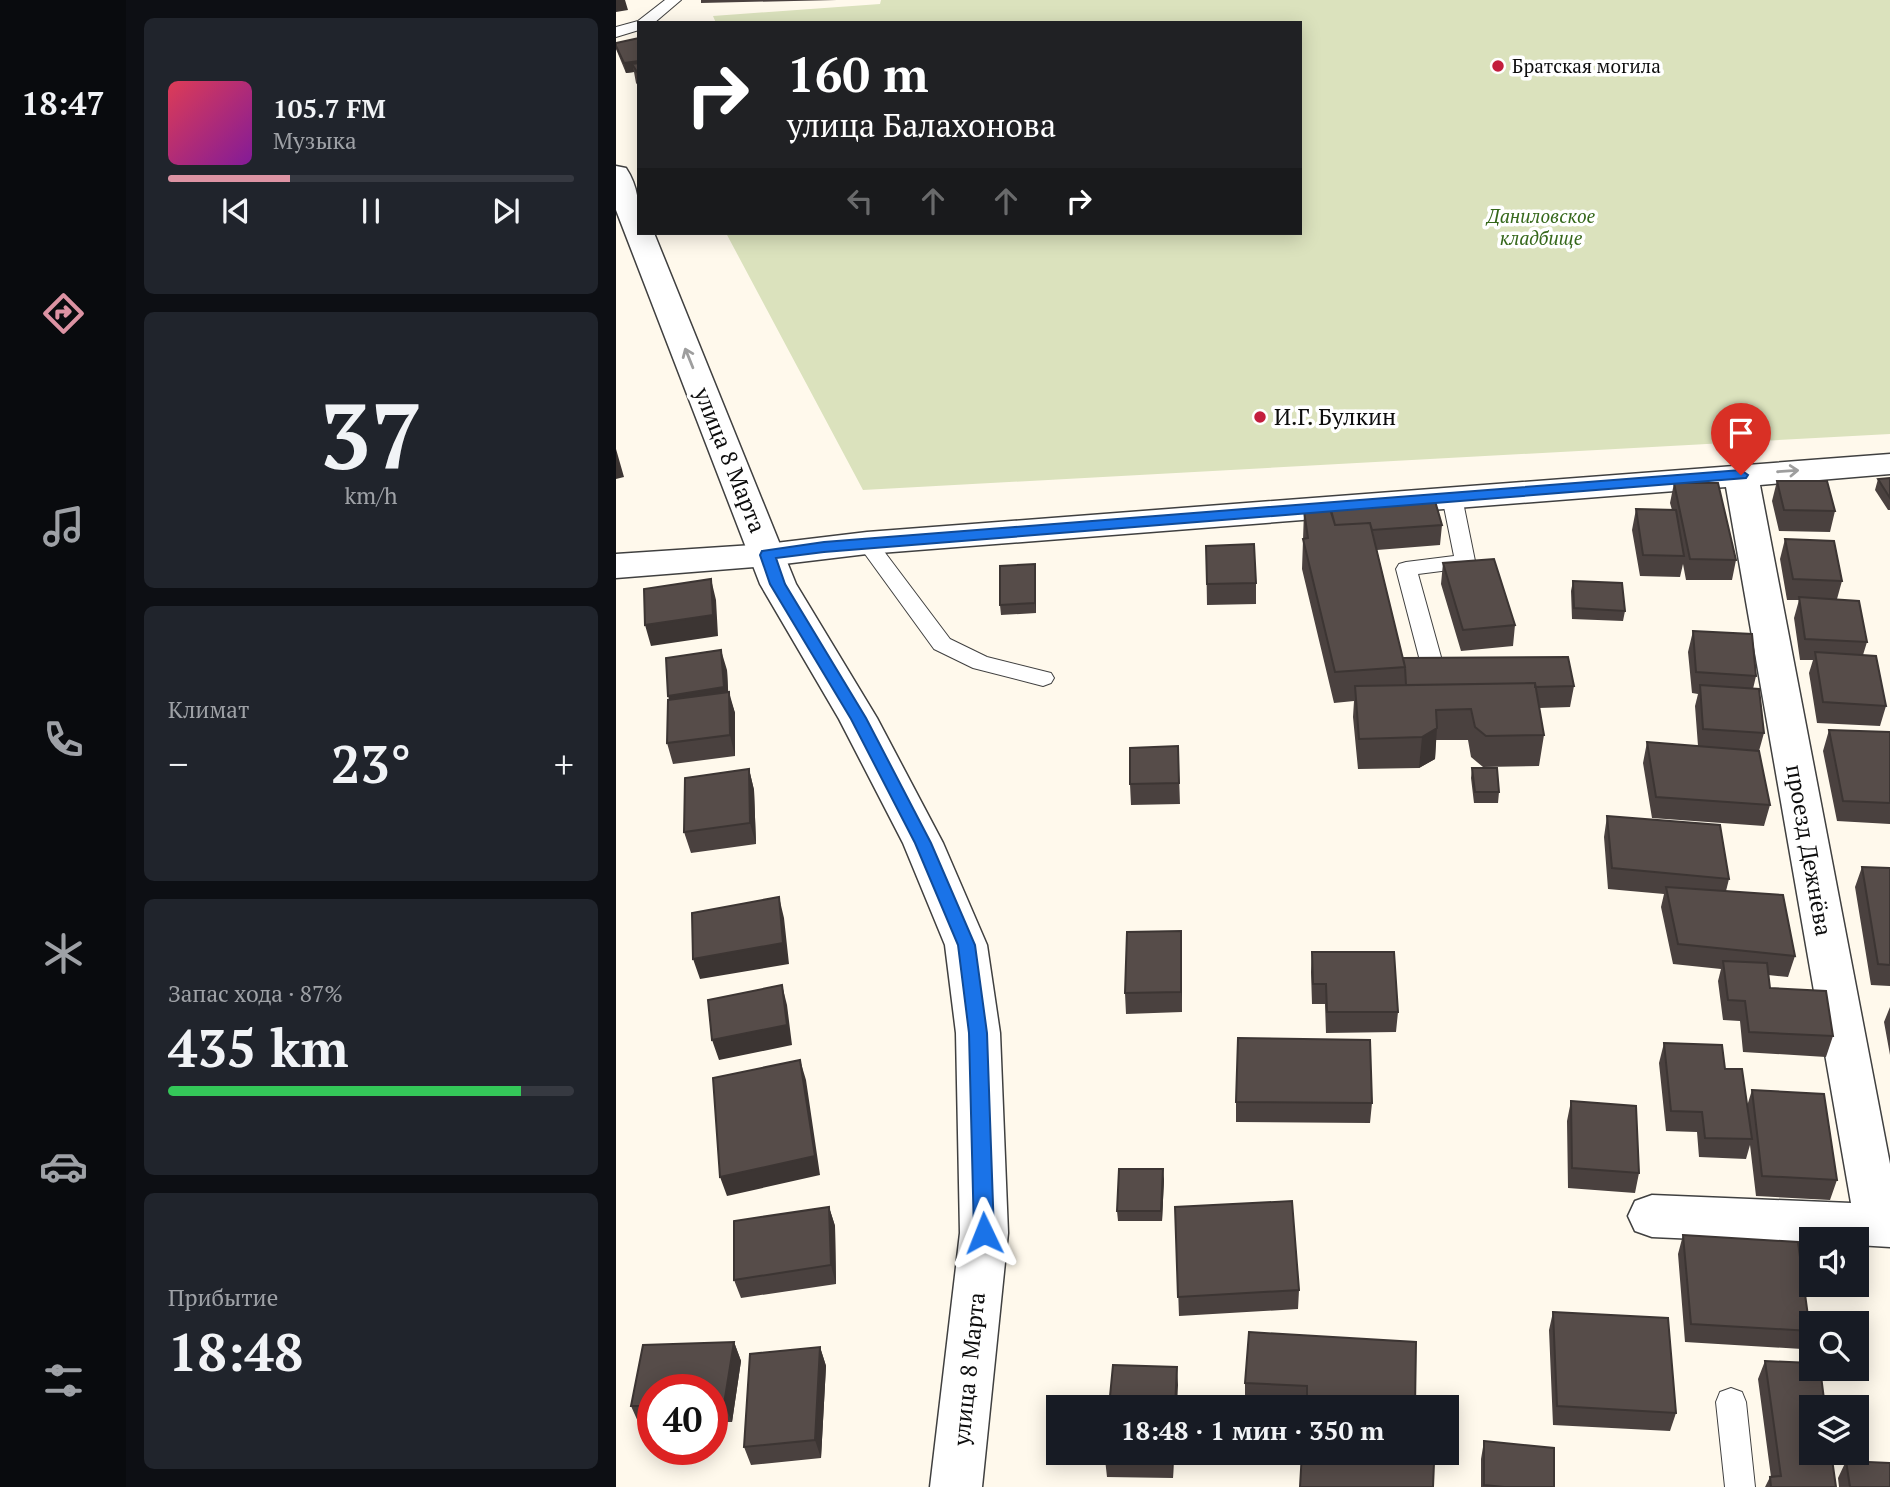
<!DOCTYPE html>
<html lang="ru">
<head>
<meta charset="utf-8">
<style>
	:root { --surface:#171b24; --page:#20242c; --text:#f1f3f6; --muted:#9ea1a6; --line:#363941; --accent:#dc93a3 }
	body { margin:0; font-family:"PT Serif",serif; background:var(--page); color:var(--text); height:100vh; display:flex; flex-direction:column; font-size:26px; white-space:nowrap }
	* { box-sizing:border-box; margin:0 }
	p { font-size:23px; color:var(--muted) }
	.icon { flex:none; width:38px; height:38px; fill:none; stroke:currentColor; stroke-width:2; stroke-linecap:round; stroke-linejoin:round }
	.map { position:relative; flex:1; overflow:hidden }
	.drawer { display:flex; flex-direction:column; gap:18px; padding:18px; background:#0d0f14; width:490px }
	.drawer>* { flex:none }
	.top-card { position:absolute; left:21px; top:21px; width:665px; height:214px; border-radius:0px; box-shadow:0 4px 18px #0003; background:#202124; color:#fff; overflow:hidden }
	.fabs { position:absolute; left:1183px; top:1227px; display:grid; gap:14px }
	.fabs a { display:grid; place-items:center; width:70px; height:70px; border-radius:0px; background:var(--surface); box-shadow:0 4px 18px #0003; font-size:35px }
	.speed { position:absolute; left:21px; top:1374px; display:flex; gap:14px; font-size:35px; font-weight:700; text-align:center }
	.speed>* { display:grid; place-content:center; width:91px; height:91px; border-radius:50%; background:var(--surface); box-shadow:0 4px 18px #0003; line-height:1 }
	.speed .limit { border:10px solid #d22; background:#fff; color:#111 }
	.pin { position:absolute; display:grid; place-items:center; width:60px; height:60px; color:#fff; margin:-72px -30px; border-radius:50% 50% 50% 0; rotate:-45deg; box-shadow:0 0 7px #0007 }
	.pin .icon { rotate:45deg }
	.me { position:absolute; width:77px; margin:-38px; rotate:358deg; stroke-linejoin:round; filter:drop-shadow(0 0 5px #0008) }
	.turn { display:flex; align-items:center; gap:24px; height:147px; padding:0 35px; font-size:32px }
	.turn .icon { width:91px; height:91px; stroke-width:2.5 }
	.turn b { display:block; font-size:49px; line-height:60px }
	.lanes { display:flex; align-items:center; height:66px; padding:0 35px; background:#0003; justify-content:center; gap:35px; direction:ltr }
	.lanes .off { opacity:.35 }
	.big { font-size:52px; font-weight:700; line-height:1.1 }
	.drawer .tile { flex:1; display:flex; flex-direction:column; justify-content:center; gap:10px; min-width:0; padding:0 24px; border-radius:10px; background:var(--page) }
	.drawer .dial { align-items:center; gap:0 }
	.dial b { font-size:91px; line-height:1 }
	.song { display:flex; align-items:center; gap:21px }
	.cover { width:84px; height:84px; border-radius:10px; background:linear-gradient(135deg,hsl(350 70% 55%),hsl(290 70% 35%)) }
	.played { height:7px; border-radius:4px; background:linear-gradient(90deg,var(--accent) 30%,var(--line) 30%) }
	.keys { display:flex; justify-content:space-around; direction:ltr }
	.heat { display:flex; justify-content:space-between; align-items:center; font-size:38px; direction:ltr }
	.charge { height:10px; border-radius:5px; background:linear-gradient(90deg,#34c759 87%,var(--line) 0) }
	.trip { position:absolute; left:430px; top:1395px; width:413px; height:70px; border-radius:0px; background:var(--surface); box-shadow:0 4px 18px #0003; font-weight:700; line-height:70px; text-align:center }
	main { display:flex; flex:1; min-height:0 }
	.dock { display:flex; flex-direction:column; width:126px; justify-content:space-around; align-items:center; background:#090b0e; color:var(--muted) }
	.dock .icon { width:49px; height:49px }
	.dock .current { color:var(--accent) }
	.dock b { font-size:32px; color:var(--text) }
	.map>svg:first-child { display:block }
</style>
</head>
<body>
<main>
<nav class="dock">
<b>18:47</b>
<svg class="icon current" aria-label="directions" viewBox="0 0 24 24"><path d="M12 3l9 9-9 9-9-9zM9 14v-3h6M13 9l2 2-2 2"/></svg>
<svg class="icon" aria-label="music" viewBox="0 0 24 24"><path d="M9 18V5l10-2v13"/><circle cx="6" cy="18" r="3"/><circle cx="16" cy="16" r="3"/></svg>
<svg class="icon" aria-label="phone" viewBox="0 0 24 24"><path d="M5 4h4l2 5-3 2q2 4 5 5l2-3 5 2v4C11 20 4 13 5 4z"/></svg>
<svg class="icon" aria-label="climate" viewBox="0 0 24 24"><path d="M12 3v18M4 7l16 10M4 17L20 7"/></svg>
<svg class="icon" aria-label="car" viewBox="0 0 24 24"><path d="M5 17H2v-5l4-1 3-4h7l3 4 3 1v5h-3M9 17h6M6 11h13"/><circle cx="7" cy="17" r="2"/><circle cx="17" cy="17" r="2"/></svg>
<svg class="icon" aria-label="filters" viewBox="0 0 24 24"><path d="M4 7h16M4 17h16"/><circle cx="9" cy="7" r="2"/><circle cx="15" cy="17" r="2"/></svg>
</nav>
<section class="drawer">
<div class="tile">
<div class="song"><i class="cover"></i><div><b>105.7 FM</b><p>Музыка</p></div></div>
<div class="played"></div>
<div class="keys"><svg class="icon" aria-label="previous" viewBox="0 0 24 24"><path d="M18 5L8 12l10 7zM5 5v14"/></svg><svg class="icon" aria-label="pause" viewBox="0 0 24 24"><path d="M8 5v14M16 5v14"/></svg><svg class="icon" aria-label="next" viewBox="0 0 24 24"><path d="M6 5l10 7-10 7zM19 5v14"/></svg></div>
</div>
<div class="tile dial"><b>37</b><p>km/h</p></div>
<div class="tile"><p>Климат</p>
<div class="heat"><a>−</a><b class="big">23°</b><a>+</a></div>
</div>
<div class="tile"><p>Запас хода · 87%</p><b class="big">435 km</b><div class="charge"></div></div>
<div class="tile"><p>Прибытие</p><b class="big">18:48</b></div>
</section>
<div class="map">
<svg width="1274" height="1487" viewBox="0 0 1274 1487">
	<rect width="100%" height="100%" fill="#fff9ec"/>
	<!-- cemetery -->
	<path fill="#dbe2bd" d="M265,0H1274V434L247,490L110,233H684V23H100L97,16L264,4Z"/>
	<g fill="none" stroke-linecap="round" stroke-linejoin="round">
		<!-- service casing -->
		<g stroke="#404040" stroke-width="2">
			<path id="service" d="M49,0H65L38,23H23V30L0,37V27L22,21Z
				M836,491L843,492L846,497L859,561L856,566L849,568L802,574L825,657L822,662L814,665L806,662L803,657L780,569L783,564L790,562L838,556L826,497L829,492Z
				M251,536L258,538L334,639L371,657L435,673L438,678L435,683L427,686L357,668L318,649L241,543L244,538Z
				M1115,1388L1126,1392L1130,1402L1139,1487H1109L1100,1402L1104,1392Z"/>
		</g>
		<!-- minor casing -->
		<g stroke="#404040" stroke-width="3">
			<path id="minor" d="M1274,454V474L1144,485L1274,1164V1247L1241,1245V1239H1195V1244L1036,1237L1019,1231L1012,1216L1019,1201L1036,1195L1235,1203L1110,487L251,554L151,566L0,578V554L151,544L251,532Z"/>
		</g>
		<!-- tertiary casing -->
		<g stroke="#404040" stroke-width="3">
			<path id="tertiary" d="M0,166L10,168C24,189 23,209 23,233H38L180,584L261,718L327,843L371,945L384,1033L392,1233L366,1487H314L344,1233L340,1033L329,945L287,843L223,719L144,584L0,210Z"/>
		</g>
		<!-- service -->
		<use href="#service" fill="#fff" fill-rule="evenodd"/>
		<!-- minor -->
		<use href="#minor" fill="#fff" fill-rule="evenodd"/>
		<!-- tertiary -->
		<use href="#tertiary" fill="#fff" fill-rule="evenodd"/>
	</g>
	<!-- wall -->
	<path fill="#4a413f" d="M85,0H221L85,3Z
		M23,38V87L20,83L18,72L10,73L0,49V43Z
		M1274,478V510H1272L1259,490L1262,479Z
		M1161,481L1219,511L1214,532L1163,531L1156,501Z
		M1058,483L1120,560L1116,580H1070L1067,564L1064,577L1024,576L1016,530L1020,509L1056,510L1054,503Z
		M688,511L826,525L824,545L761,550L787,659L958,686L954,707L923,708L928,735L923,766L867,767L855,757L852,740H820L819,759L803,768L742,769L737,717L738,701L718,703L686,569Z
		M1169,539L1226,581L1221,599L1251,642L1247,655L1270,706L1264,726L1201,723L1193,673L1197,660H1184L1178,618L1183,600H1171L1164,559Z
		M590,546L640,583V604L591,605Z
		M827,563L899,625L897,646L845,651L825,584Z
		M420,575V613L385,615L384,605Z
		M957,581L1009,611L1007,621L956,619L955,591Z
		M1077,631L1140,676L1137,689L1148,733L1143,751L1154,805L1148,826L1036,818L1027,763L1031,742L1082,746L1079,706L1082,694L1076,693L1072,652Z
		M111,670L112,692L119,713V756L57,764L51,743Z
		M1213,730L1274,732V824L1221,821L1207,751Z
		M562,746L564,804L515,805L514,784Z
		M856,768L883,792L882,803H858L855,778Z
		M133,769L138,790L140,844L75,853L68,832Z
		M991,816L1113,879L1110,891L1179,956L1172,977L1152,975L1154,988L1217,1036L1210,1057L1127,1052L1124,1021L1107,1020L1102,981L1105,969L1057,964L1045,907L1048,894L992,889L988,837Z
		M1246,867L1274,868V986L1255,985L1239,887Z
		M565,931L566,1012L510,1014L509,993Z
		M696,952L782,1012L780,1032L710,1033L709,1004H696L695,972Z
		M1274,1007V1055L1268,1022Z
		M1048,1043L1109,1069L1131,1106L1136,1090L1221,1180L1214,1200L1140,1196L1134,1145L1130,1159L1083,1157L1081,1132L1050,1131L1043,1063Z
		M955,1101L1023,1173L1019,1193L952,1188L951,1121Z
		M620,1102L756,1103L754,1123L620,1122Z
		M548,1179L546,1221H502L501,1211Z
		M213,1207L219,1226L220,1284L125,1298L118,1280Z
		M559,1207L683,1290L682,1309L563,1316Z
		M1067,1235L1194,1331L1186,1349L1069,1342L1062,1254Z
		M937,1312L1060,1413L1054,1431L937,1425L933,1330Z
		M118,1342L125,1361L116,1422H96V1390H37V1424H23L15,1406L27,1345Z
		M800,1342L799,1407H690V1404L629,1401V1383Z
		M204,1347L210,1366L205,1458L135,1465L128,1447Z
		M1149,1361L1220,1487H1149L1154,1477H1155L1142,1379Z
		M868,1441L938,1487H865V1459Z
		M558,1452L557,1478L491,1477L489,1459Z
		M1230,1461L1274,1487H1223L1222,1478Z"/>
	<!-- shaded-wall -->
	<path fill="#3c3533" d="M0,0H9L12,10L0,12Z
		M23,61V71L16,64L18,72L10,73L8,63Z
		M0,449L8,477L0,479Z
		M419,564L420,575V613L419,603Z
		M95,579L100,600L102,636L35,646L29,625Z
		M105,650L111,670L113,707V692L119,713V756L114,735L58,717L52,696Z
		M821,728L819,759L803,768L806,737Z
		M133,769L138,790L140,844L134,823Z
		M163,897L168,918L173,964L84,979L77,959Z
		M565,931L566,952V1012L565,992Z
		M166,985L171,1005L176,1045L103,1060L96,1040Z
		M184,1060L190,1080L204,1175L111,1196L104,1177Z
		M547,1169L548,1179L546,1221L545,1211Z
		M213,1207L219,1226L220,1284L215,1265Z
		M118,1342L125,1361L116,1422L108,1404Z
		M204,1347L210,1366L205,1458L199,1440Z
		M561,1367L562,1385L561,1407H559Z
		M556,1452H558L557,1478L556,1461Z"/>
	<!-- building -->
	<path fill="#564c49" stroke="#3c3533" stroke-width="2" d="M23,38V61L8,63L0,46V43Z
		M23,63V75L16,64Z
		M1274,478V498L1262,479Z
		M1161,481H1211L1219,511L1168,510Z
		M1058,483H1102L1120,560L1074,559Z
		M819,501L826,525L756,530L754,523L719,525L714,509Z
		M1020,509L1060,510L1068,556L1027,555Z
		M715,510L719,525L754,523L789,667L719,672L687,539L692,538L688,511Z
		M1169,539L1218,541L1226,581L1177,579Z
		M638,544L640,583L591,584L590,546Z
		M878,559L899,625L847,630L827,563Z
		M419,564V603L384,605V566Z
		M95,579L97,615L29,625L28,589Z
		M957,581L1006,583L1009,611L958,608Z
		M1183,597L1243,601L1251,642L1189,639Z
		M1077,631L1136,634L1140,676L1080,672Z
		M105,650L108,687L52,696L50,658Z
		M1199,652L1260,656L1270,706L1207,702Z
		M952,657L958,686L919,687V683L790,685L789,667L787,658Z
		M919,683L928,735L870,736L859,727L855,709L820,710L821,728L806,737L743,739L739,686Z
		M1084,685L1143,689L1148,733L1087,729Z
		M113,692L114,735L51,743L52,700Z
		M1213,730L1274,732V803L1227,801Z
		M1031,742L1143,751L1154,805L1040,797Z
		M562,746L563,783L514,784V748Z
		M856,768H881L883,792H859Z
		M133,769L134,823L68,832L69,778Z
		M991,816L1104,825L1113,879L996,868Z
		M1246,867L1274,868V965L1262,964Z
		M1050,887L1167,895L1179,956L1062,944Z
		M163,897L167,943L77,959L76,913Z
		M565,931V992L509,993L511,932Z
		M696,952H778L782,1012H711L710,984H697Z
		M1107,961L1151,963L1154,988L1210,991L1217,1036L1133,1032L1129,1001L1112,1000Z
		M166,985L171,1025L96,1040L92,1000Z
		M622,1038L754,1040L756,1103L620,1102Z
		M1048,1043L1106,1045L1109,1069H1126L1136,1139L1089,1138L1086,1112L1055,1111Z
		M184,1060L199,1156L104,1177L97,1078Z
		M1136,1090L1208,1094L1221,1180L1146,1176Z
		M955,1101L1020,1106L1023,1173L956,1168Z
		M503,1169H547L545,1211H501Z
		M676,1201L683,1290L562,1297L559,1207Z
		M213,1207L215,1265L118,1280V1221Z
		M1067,1235L1182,1242L1194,1331L1075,1324Z
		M937,1312L1052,1318L1060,1413L941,1406Z
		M633,1332L800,1342L799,1407H718L691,1405V1386L629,1383Z
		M118,1342L108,1404H96V1390H37V1406H15L27,1345Z
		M204,1347L199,1440L128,1447L134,1354Z
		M1149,1361L1195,1363V1368H1204L1209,1407H1195V1452H1215L1220,1487H1155L1154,1477L1165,1476Z
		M497,1365L561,1367L559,1407H493Z
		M868,1441L938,1448V1487H888L868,1485Z
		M490,1452H556V1461L489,1459Z
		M686,1452L818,1463L817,1487H684Z
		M1230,1461L1274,1463V1487H1234Z"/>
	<!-- one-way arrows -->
	<defs><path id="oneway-shaft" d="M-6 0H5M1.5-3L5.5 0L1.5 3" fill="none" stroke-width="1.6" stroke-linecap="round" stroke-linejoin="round" transform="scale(1.75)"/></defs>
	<g stroke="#9e9e9e">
		<use href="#oneway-shaft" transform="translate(73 358) rotate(-112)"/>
		<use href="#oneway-shaft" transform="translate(1172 471) rotate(-4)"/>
	</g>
	<!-- route -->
	<path fill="#1a73e8" stroke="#114b97" stroke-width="2" d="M1125,470L1132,475L1130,478L208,552L160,558L169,584L250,718L315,843L359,945L371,1033L378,1233L375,1239L368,1242L361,1239L358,1233L353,1033L342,945L299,843L235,719L154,584L144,555L146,551L208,542Z"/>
	<!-- markers -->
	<g fill="#c31e3d" stroke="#fff" stroke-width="2.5">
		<circle cx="882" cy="66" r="7"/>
		<circle cx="644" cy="417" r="7"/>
	</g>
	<g text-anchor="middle" stroke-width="7" stroke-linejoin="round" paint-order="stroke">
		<!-- far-poi labels -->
		<g font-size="19" fill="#0d0d0d" stroke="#fff" text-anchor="start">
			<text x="896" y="73">Братская могила</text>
		</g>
		<!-- far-park labels -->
		<g font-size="19" font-style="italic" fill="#35671a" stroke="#fff">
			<text x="925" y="223">Даниловское<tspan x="925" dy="22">кладбище</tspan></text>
		</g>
		<!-- poi labels -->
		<g font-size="23" fill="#0d0d0d" stroke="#fff" text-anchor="start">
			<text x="658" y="425">И.Г. Булкин</text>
		</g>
		<!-- street labels -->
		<g font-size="23" fill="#0d0d0d" stroke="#fff">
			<text transform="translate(114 460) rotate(68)" y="8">улица 8 Марта</text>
			<text transform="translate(1193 850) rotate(80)" y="8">проезд Дежнёва</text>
			<text transform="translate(353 1369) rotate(-84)" y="8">улица 8 Марта</text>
		</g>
	</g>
</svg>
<div class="fabs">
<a><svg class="icon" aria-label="sound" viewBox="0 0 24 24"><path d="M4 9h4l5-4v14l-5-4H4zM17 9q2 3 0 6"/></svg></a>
<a><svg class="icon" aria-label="search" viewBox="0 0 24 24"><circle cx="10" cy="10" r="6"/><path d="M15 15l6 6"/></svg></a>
<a><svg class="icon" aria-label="layers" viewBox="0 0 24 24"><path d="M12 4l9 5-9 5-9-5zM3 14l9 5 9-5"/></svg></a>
</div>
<div class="speed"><div class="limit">40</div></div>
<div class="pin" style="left:1125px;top:475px;background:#d93025"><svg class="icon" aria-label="arrive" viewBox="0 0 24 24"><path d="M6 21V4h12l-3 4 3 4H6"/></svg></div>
<svg class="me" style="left:368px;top:1233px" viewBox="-20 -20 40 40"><path d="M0-17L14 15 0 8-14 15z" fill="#1a73e8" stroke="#fff" stroke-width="4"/></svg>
<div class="trip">18:48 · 1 мин · 350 m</div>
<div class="top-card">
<div class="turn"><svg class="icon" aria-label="right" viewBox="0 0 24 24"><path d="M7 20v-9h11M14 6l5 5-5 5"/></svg><div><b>160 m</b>улица Балахонова</div></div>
<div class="lanes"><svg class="icon off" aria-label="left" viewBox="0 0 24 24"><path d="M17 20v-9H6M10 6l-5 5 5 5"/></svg><svg class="icon off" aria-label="ahead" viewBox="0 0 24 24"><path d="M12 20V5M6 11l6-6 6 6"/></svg><svg class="icon off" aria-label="ahead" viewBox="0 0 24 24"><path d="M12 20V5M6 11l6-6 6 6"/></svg><svg class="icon" aria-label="right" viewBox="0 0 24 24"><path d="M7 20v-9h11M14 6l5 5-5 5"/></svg></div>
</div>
</div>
</main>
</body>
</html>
